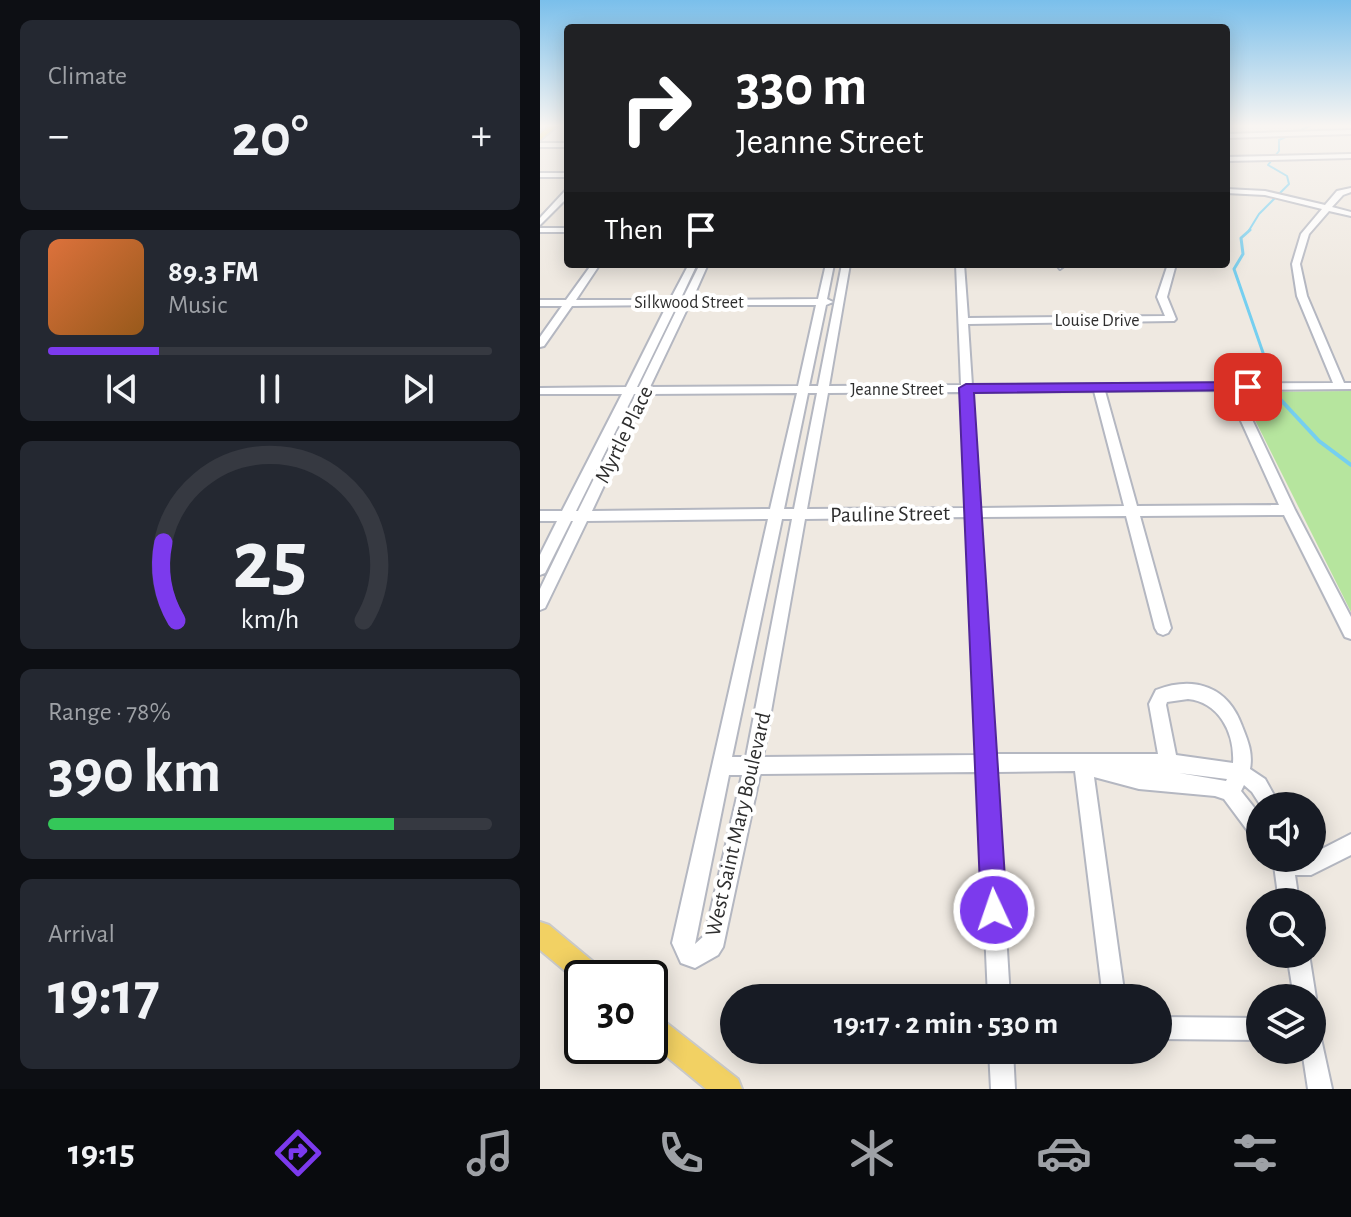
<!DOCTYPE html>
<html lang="en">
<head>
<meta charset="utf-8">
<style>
	:root { --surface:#171b24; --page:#242831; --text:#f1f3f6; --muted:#9ea1a6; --line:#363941; --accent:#7c3aed }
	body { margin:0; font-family:"Alegreya Sans",sans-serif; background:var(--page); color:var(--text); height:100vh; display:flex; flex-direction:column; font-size:30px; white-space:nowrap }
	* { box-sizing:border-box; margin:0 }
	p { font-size:26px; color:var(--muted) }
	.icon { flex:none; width:44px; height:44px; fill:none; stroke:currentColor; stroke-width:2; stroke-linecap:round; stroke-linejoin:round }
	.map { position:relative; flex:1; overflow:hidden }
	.panel { display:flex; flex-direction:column; gap:20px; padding:20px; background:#0d0f14; width:540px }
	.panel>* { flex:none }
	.guide { position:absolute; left:24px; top:24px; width:666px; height:244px; border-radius:8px; box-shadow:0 4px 20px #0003; background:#202124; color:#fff; overflow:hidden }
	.controls { position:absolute; left:706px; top:792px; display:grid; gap:16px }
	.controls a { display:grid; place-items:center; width:80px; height:80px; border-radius:50%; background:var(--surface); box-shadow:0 4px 20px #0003; font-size:40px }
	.speed { position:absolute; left:24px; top:960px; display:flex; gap:16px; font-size:40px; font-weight:700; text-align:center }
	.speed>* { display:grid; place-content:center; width:104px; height:104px; border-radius:50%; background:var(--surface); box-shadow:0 4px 20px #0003; line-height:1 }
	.speed .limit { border:4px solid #111; border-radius:12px; background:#fff; color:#111 }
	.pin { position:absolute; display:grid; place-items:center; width:68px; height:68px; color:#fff; margin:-34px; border-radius:16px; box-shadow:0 4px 12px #0006 }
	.me { position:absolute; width:88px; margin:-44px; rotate:357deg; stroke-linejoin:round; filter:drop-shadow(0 0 6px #0008) }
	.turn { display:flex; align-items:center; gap:28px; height:168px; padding:0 40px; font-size:36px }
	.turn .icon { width:104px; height:104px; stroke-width:2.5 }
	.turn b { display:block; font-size:56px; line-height:68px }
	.then { display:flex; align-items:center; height:76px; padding:0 40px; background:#0003; gap:16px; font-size:30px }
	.big { font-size:60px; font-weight:700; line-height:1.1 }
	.panel .widget { flex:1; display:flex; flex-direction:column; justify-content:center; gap:12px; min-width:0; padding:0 28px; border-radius:12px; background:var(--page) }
	.panel .dial { align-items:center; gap:0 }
	.dial svg { height:208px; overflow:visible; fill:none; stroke:var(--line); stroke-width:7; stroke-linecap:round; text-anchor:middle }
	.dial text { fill:var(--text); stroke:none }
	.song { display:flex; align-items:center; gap:24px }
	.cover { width:96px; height:96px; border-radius:12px; background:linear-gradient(135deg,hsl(20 70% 55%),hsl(30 70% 35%)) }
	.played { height:8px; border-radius:4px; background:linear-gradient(90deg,var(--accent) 25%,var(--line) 25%) }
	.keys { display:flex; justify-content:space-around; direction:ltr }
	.heat { display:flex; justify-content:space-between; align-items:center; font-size:44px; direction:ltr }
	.charge { height:12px; border-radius:6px; background:linear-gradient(90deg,#34c759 78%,var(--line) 0) }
	.trip { position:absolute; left:180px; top:984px; width:452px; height:80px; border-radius:40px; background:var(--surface); box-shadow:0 4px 20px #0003; font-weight:700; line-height:80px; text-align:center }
	.tab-bar { display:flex; height:128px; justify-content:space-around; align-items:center; background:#090b0e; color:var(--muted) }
	.tab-bar .icon { width:56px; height:56px }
	.tab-bar .selected { color:var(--accent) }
	.tab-bar b { font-size:36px; color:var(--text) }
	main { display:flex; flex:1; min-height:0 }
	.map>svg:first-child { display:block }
</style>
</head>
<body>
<main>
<section class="panel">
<div class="widget"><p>Climate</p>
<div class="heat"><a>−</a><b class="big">20°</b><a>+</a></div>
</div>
<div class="widget">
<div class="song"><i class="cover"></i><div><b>89.3 FM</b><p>Music</p></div></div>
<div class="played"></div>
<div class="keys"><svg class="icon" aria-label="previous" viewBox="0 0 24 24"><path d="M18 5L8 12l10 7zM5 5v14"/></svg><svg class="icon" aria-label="pause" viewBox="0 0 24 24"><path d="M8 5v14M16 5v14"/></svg><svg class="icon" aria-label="next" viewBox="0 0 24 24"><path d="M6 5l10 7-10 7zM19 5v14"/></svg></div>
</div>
<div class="widget dial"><svg viewBox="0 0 100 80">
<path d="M14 69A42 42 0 1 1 86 69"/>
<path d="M14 69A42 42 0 0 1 9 39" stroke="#7c3aed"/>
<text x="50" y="56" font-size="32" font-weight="700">25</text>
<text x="50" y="72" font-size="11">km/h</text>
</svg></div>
<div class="widget"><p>Range · 78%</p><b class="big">390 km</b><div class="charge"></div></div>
<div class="widget"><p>Arrival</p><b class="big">19:17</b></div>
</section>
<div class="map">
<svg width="811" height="1089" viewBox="0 0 811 1089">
	<rect width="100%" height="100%" fill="#efe9e1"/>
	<!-- green -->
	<path fill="#b6e59e" d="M811,391V612L701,392Z"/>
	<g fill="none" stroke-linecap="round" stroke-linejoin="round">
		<!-- stream-far2 -->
		<path stroke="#75cff0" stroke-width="2" d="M708,232L719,214L749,184L747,176L728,165L739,151V140L770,126"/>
		<!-- stream-far1 -->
		<path stroke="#75cff0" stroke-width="3" d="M710,230L701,238L703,254L694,269L729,370"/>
		<!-- stream -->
		<path stroke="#75cff0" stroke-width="4" d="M728,368L739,398L779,441L811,465"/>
		<!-- minor casing -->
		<g stroke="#b4b7c1" stroke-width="4">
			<path id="minor" d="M811,130V134L686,138V134Z
				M0,143H28V147H0Z
				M811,154V158L686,161V157Z
				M0,173H28V177H0Z
				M811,188V192L803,195L792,207L811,212V216L789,211L769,234L760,264L767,296L804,383H811V389L698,390L755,510L811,617V639L805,637L744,515L600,516L631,628L628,633L623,635L618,633L615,628L586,516L440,517L455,754H618L609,704L616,690C655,675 688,687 702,726C708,741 713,753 710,769L725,779L740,806H721L712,792L704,785L701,791L720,815V841L713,838L684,799L675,796L599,789L554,777L585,998H563L535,771L456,772L470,998H448L438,772L220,774L183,947L178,955L155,968L141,963L132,943L228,519L47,521L5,608L0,610V589L33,521H31L5,573L0,575V555L17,521H0V511H22L82,394H0V388L86,387L127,305L32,306L4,346L0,347V337L22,306H0V300H26L52,264H60L36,300H130L149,264H157L140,300H142L160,264H168L152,300L278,299L286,264H294L287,299L293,302L286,305L269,386H278L302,264H310L289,386L421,385L416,264H424L428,318L625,316L617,297L628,264H636L627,297L636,319L634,321L428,324L432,385L793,383L757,296L752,264L761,234L782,209L725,195L686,193V189L725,191L785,205L797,191ZM137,305H139L99,387H97ZM149,305H276L258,386L110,387ZM687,390L739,505L597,506L565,391ZM554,391L584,506L440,508L432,392ZM421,392L426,508L267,509L288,393ZM257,393L230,509L52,511L107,394ZM268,393H277L254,509H244ZM94,394H96L38,511H36ZM427,517L437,755L223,757L265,519ZM242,519H252L206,757H192ZM648,699C679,702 695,733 693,763L636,755L626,705L627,702ZM639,773L687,779L686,781ZM189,775H202L165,935L155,944Z
				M25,191H28V197L0,225V218Z
				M0,228H28V232H0Z
				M516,264H524V266L520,269Z
				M811,834V855L771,875H755L759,902H739L733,858H772V854Z
				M747,954H769L776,998L773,1006L772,998H754Z
				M618,1017L720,1018V1040L618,1039Z
				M772,1030L780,1034L792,1089H768L762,1050H772Z
				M449,1050H473L475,1089H451Z"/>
		</g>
		<!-- major casing -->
		<g stroke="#c9c9c9" stroke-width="4">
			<path id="major" d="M9,126H17L0,140V134Z
				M0,922L9,925L62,969L66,978H42V985L0,950Z
				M110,1013L119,1017L198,1079L202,1089H166L110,1043Z"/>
		</g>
		<!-- minor -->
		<use href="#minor" fill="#fff" fill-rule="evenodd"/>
		<!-- major -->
		<use href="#major" fill="#f2d163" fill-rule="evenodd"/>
	</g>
	<!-- sky -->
	<linearGradient id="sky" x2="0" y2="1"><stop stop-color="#7abfeb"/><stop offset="0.45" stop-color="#f8f5f2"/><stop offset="1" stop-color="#f8f5f2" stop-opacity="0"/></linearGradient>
	<rect width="811" height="279" fill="url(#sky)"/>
	<!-- route -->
	<path fill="#7c3aed" stroke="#51269a" stroke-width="2" d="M708,382L715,387L713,390L434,393L467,910L464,919L454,923L444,919L441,910L419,388L426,384Z"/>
	<g text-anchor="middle" stroke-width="8" stroke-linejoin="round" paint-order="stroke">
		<!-- far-street labels -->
		<g font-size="18" fill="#2e2e2e" stroke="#fff">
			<text x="149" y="308">Silkwood Street</text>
			<text x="557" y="326">Louise Drive</text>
			<text x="357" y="395">Jeanne Street</text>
		</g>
		<!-- street labels -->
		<g font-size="22" fill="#2e2e2e" stroke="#fff">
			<text transform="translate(83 434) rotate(-64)" y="8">Myrtle Place</text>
			<text transform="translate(350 513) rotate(-1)" y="8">Pauline Street</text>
			<text transform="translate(197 824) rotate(-77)" y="8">West Saint Mary Boulevard</text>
		</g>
	</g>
</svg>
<div class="controls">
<a><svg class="icon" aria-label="sound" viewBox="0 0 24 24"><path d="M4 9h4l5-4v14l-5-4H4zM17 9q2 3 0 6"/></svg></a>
<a><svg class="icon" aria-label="search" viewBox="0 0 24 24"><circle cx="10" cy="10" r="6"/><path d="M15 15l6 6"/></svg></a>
<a><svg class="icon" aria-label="layers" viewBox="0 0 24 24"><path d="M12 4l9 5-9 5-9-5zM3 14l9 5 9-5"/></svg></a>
</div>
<div class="speed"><div class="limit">30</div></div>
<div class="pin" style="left:708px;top:387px;background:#d93025"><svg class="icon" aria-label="arrive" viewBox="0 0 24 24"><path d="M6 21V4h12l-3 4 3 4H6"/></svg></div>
<svg class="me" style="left:454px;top:910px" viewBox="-20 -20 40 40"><circle r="17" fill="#7c3aed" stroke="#fff" stroke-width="3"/><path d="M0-11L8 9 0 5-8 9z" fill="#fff"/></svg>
<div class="trip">19:17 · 2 min · 530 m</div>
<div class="guide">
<div class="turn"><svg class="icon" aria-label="right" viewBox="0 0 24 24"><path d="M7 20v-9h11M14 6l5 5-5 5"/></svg><div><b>330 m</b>Jeanne Street</div></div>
<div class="then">Then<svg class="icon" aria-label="arrive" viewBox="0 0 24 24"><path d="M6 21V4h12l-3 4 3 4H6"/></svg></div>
</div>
</div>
</main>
<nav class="tab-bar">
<b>19:15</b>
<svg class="icon selected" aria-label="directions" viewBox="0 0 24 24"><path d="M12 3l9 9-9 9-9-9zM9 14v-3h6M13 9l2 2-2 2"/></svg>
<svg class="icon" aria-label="music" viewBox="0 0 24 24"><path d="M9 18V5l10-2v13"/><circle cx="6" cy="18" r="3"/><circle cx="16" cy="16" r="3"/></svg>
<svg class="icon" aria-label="phone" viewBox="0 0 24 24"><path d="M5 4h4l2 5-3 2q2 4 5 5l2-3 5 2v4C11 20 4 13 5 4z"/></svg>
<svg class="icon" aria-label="climate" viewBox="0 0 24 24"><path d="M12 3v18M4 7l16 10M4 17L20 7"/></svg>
<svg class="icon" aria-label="car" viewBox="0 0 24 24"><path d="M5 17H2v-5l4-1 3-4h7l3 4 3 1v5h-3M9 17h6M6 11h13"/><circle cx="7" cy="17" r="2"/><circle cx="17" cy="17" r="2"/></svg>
<svg class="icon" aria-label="filters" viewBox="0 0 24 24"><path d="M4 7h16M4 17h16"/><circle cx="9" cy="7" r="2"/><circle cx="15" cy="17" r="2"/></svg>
</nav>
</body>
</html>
